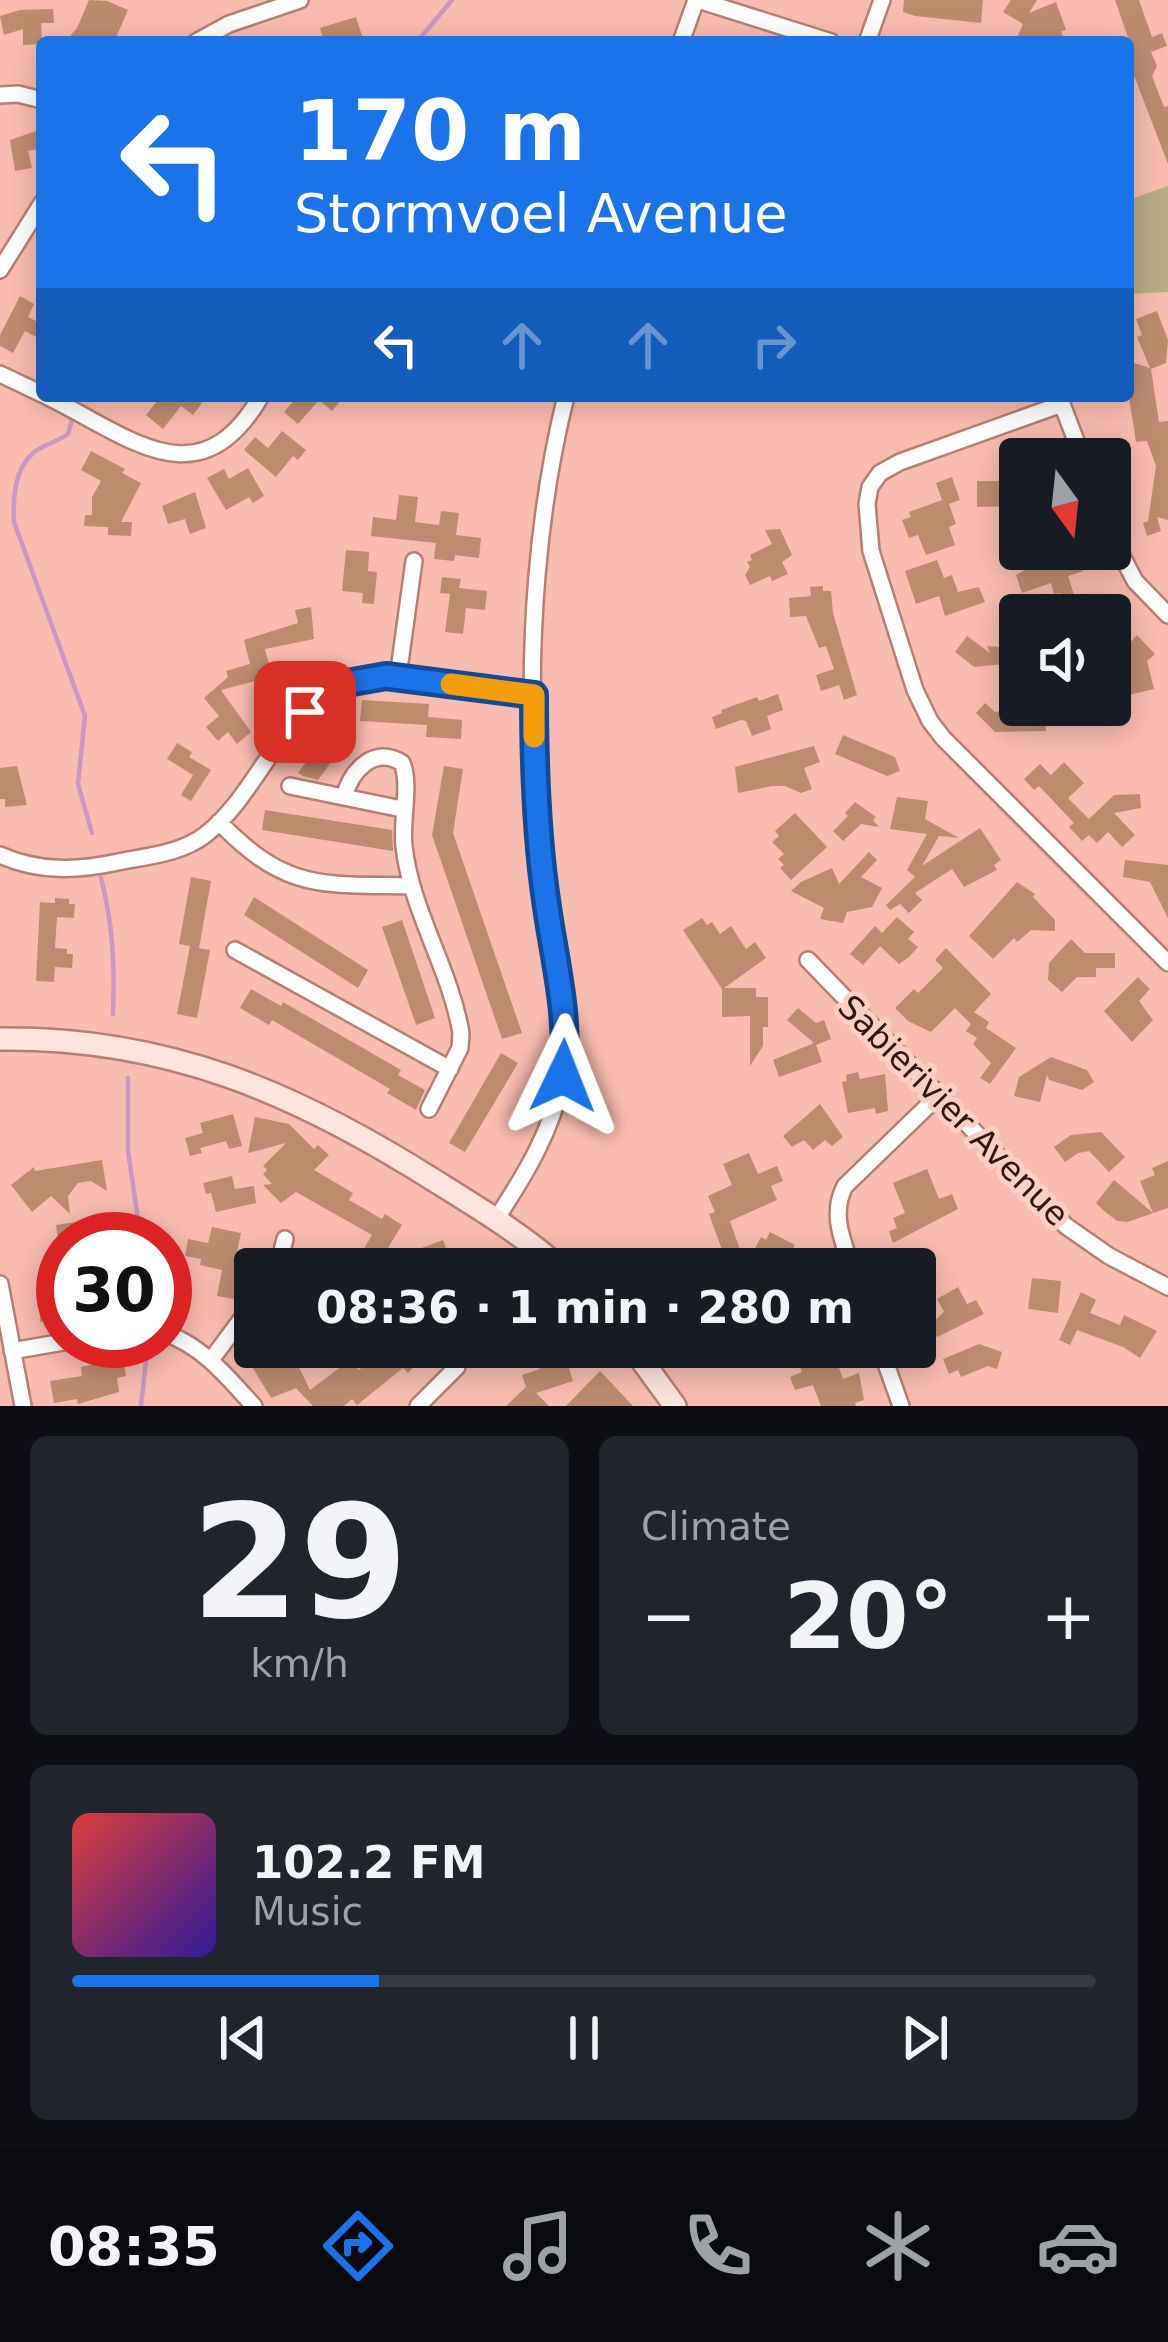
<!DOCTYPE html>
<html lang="en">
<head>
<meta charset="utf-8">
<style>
	:root { --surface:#171b24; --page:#20242c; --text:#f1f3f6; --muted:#9ea1a6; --line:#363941; --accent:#1a73e8 }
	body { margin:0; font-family:"DejaVu Sans",sans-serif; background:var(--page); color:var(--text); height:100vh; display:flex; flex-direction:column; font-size:45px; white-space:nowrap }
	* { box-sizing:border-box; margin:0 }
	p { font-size:39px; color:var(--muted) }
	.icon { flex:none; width:66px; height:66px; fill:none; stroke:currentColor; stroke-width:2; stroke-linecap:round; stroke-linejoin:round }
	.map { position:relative; height:1406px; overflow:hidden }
	.details { display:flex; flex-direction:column; gap:30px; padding:30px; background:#0d0f14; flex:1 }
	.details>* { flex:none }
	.banner { position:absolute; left:36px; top:36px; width:1098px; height:366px; border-radius:12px; box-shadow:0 6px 30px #0003; background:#1a73e8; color:#fff; overflow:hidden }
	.needle { width:78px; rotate:165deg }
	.tools { position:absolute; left:999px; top:438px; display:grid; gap:24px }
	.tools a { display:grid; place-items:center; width:132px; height:132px; border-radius:12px; background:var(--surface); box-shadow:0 6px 30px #0003; font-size:60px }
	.speed { position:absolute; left:36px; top:1212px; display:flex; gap:24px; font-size:60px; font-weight:700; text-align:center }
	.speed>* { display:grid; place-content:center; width:156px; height:156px; border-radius:50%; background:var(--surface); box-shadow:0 6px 30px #0003; line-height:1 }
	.speed .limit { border:18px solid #d22; background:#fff; color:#111 }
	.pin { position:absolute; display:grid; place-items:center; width:102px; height:102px; color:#fff; margin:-51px; border-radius:24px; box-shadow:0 6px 18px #0006 }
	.me { position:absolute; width:132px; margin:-66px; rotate:2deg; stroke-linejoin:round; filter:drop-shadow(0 0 9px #0008) }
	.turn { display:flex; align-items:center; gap:42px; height:252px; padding:0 60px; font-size:54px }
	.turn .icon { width:156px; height:156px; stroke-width:2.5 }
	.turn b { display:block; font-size:84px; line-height:102px }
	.lanes { display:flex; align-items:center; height:114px; padding:0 60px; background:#0003; justify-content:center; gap:60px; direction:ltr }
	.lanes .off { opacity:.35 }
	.big { font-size:90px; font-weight:600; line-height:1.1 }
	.details .card { flex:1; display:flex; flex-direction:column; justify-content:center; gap:18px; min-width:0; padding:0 42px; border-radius:18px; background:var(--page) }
	.details .dial { align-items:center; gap:0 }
	.dial b { font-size:156px; line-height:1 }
	.song { display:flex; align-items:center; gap:36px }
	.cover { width:144px; height:144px; border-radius:18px; background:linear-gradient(135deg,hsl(0 70% 55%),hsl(250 70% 35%)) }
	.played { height:12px; border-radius:6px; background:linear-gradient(90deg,var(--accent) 30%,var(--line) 30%) }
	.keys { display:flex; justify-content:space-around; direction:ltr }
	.heat { display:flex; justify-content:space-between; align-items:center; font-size:66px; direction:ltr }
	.details .tiles { flex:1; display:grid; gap:30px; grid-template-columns:1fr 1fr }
	.card:last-child { grid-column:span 2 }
	.trip { position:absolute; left:234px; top:1248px; width:702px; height:120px; border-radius:12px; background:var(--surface); box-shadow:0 6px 30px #0003; font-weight:600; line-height:120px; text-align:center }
	.tab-bar { display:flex; height:192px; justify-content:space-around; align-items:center; background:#090b0e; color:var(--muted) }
	.tab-bar .icon { width:84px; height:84px }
	.tab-bar .active { color:var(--accent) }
	.tab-bar b { font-size:54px; color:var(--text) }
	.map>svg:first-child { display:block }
</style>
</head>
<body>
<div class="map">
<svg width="1168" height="1406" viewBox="0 0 1168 1406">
	<rect width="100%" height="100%" fill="#f9bcb0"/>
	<!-- grass -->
	<path fill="#b9ac85" d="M1168,186V292L1128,294V200Z"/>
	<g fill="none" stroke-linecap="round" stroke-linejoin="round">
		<!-- stream -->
		<path stroke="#c998c2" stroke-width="4.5" d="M417,42L452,0
			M72,420L68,434C57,442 42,445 32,454C14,471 13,499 14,522L85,716L78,784L92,833
			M101,878C113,924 115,967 113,1014
			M128,1078V1151L141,1239
			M141,1406L148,1343"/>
	</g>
	<!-- building -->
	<path fill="#bd8c6f" d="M89,0L107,1L128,10L114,42H65L77,28Z
		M904,0H983L981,23L915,16L903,12Z
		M1011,0H1037L1029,13L1056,2L1066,30L1061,31L1065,42H1025L1017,38L1023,24L1003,12Z
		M1115,0H1139L1152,37L1162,33L1167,46L1151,52L1157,66L1152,76L1164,107L1168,106V164L1128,60V51L1132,49Z
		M53,9L54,23H41L42,44L23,45V29L4,35L0,16L20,10Z
		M356,17L363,39L324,42L320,28Z
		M42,129V148L28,151L32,168L15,171L10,140Z
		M20,296L34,304L28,317L42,324V331L38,338L25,331L13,353L0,346V335Z
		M1157,311L1168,340L1166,363L1151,369L1159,422L1168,421V520L1157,517L1161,531L1147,536L1143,523L1148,521L1156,466L1147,441L1136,442L1128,391V361L1150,368L1137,337L1142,335L1136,319Z
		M161,396H193L202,403L193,415L181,406L163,429L146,415Z
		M298,396H345L332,411L319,400L298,424L284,412Z
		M282,431L306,450L298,460L293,456L276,477L244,450L255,437L268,448Z
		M91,451L125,469L122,473L141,483L121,522H132L131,536L108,535V527L84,526L85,515H92V497L101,481L81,470Z
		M248,468L264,496L253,503L249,497L226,510L207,478L224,469L229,479Z
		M952,477L960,500L949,504L956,524L949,527L955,545L926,555L918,535L909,538L902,520L911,517L909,512L942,500L936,483Z
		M977,481H1020V506L977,507Z
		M195,492L206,528L190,534L185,519L168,524L162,506Z
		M399,495L418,497L415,522L439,525L441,511L459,513L456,535L481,538L479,558L455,555L454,561L434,559L436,543L371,536L373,517L396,520Z
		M780,529L792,555L782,562L788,574L772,581L770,576L750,585L745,575L750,567L747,562L752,560L750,555L772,544L765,530Z
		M1023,549H1081L1083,571L1068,576L1077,604L1065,608L1060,593L1054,594L1051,583L1022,593L1016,575L1030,567Z
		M346,550L369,552L368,571L377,572L374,604L362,603L363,593L342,591Z
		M937,560L944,578L952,575L958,592L979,587L985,602L945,616L939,596L916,604L905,571Z
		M442,577L461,579L459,588L487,591L485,610L466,608L463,634L445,632L450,594L440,593Z
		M823,586V591H831L833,613L857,695L844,700L839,685L821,691L816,675L834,669L826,646L819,648L806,616L790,617L789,598L811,596L810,587Z
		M311,607L314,639L265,649L274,684L257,689L255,681L221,690L251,732L237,744L228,732L218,741L206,727L219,716L204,698L228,677L226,671L250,664L244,640L298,623L295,610Z
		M1110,617L1127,646L1137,635L1155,654L1147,661L1154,689L1129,695H1120L1119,691L1110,694Z
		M967,636L990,653L987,646L1013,648L1015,663L974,667L955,652Z
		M778,694L783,710L767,716L771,729L752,736L746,721L741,720L716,729L712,717L722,713L721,710L757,697L759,701Z
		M362,700L429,704L428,717L462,720L461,739L426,737L427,725L360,721Z
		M985,703L995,712L1045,705L1046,731L995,732L976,713Z
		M340,716L356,728L318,780L303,776L298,773Z
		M843,735L895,757L900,771L887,776L835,754Z
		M177,743L192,752L189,757L211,770L191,801L181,795L193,775L167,759Z
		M814,746L820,762L804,768L812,789L801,793L785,786H772L738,793L735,767Z
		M1064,762L1084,783L1068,798L1089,819L1114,795L1140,794L1141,808L1114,813L1135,835L1122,847L1108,832L1097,843L1089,835L1082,841L1069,827L1074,823L1039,786L1034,790L1024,779L1040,764L1051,775Z
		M17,766L27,805L5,807V799H0V768Z
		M444,766L463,769L453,833L522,1033L502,1039L432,835Z
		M897,797L928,801L925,819L959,838L939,836L922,866L980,828L1001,860L994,865L997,870L964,887L952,869L915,893L922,900L909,913L900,904L890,910L886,905L915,877L907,870L927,834L890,829Z
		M855,802L876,817L873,820L879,827L861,824L843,841L833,831L848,816L845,813Z
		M265,810L392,830L393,851L262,830Z
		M795,813L827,847L791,880L780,868L784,865L778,859L784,854L772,842L779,836L775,831Z
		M869,852L877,860L861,877L882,888L872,907L847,912L843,923L820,919L824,908L791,891L801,882L832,868L839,884Z
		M1125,860L1168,865V918L1150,882L1123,877Z
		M191,877L211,881L199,948L210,950L197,1018L177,1014L190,946L179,944Z
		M1017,882L1035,894L1033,897L1055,920V931L1031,930L1017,942L1014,938L993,959L969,936Z
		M254,897L368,970L358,988L244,915Z
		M55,898L69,899V904H75L74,918L57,917L55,948L67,949V954H73L72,968L55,967L54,982L36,981L40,902L55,903Z
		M897,917L914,932L908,939L918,947L909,957L899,964L880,946L863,965L850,954L875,926L882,933Z
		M702,918L707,925L712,922L720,934L731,926L746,949L755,942L766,958L724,988H756V997H768V1027H763V1046L750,1066V1016L722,1017V989L683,930Z
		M402,920L435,1018L416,1025L382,927Z
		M1071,939L1085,953H1115V968H1096V977H1077L1062,992L1048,980L1049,963Z
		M946,948L991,994L974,1012L989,1022L986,1028L1016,1048L990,1084L980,1078L991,1063L973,1044L977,1038L966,1031L971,1024L955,1008L931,1032L908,1021L895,1008L914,989L918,993L943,968L935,960Z
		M1138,977L1150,989L1139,1001L1153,1020L1132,1042L1104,1011Z
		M251,989L281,1006L283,1002L401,1070L398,1075L425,1090L416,1110L387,1093L390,1089L272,1020L269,1025L240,1008Z
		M798,1008L816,1023L824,1020L831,1039L816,1045L822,1062L779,1077L773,1060L814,1043L787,1020Z
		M501,1053L518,1063L465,1152L449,1143Z
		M1051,1057L1087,1070L1094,1082L1082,1090L1049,1080L1047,1075L1040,1102L1014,1096L1019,1077Z
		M858,1072L860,1079L885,1074L888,1111L876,1114L875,1108L848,1113L842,1082L847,1081L846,1075Z
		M820,1104L843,1137L832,1146L825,1140L813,1150L804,1140L792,1147L783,1136Z
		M233,1114L242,1146L229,1149L226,1141L200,1148L202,1153L190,1156L185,1138L203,1133L200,1123Z
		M255,1117L289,1124L314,1149L318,1145L329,1155L314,1170L353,1193L349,1200L382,1219L385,1214L402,1225L375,1269H309L320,1250L352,1269L372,1235L296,1192L281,1203L263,1185L272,1184L263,1174L267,1170L263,1166L286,1143L248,1153Z
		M1101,1132L1125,1157L1109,1172L1089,1151L1078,1153L1065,1162L1054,1147L1071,1135Z
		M749,1153L758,1174L777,1166L783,1181L771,1186L777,1200L730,1221L745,1264L729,1269L709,1214L715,1212L708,1196L732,1185L723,1164Z
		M102,1160L107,1191L91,1181L78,1183L68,1196L70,1214L51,1196L32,1212L11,1185L34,1167L35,1171Z
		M1168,1161V1208L1153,1213L1140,1181L1155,1175L1152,1168Z
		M927,1169L939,1199L952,1194L958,1209L893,1243L889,1231L897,1228L893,1218L905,1213L893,1183Z
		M232,1176L235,1189L254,1186L256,1203L216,1212L211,1193L206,1194L203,1183Z
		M1114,1180L1153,1213L1128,1222L1117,1221L1103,1210L1096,1203Z
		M95,1219L102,1239H58L56,1225Z
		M212,1227L241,1233L237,1252L252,1255L246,1283L238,1281L234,1299L217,1296L222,1270L200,1265L201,1259L185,1256L188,1239L208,1243Z
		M770,1232L795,1245L791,1252L801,1257L806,1269H763L748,1262L761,1237L766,1240Z
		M443,1240L450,1259L434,1266L435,1269H408L403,1255Z
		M63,1277V1323L46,1325V1321L40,1322L39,1281Z
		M1032,1278L1061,1281L1058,1313L1028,1309Z
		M958,1287L967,1304L976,1300L984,1314L937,1337L930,1325L944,1312L937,1299Z
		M1081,1292L1096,1300L1090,1313L1120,1325L1124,1315L1157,1331L1140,1358L1123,1347L1077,1330L1070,1345L1059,1340Z
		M979,1344L1002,1352L997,1369L988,1366L961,1377L958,1370L949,1374L943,1359Z
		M260,1347H289L310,1390L350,1360L359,1370L385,1347H412L423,1357L408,1373L403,1368L357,1405L352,1399L344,1406H313L296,1388L271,1398L251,1365L266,1357Z
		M834,1354L843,1379L859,1373L864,1400L855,1403L856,1406H821L813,1385L795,1390L790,1377L802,1372L800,1367Z
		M112,1360L113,1367L124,1365L126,1376L117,1378L119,1392L78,1404L77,1399L54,1403L50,1381L82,1376L81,1367Z
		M551,1360L553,1367L567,1362L573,1381L536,1393L549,1406H506L526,1387L522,1375L540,1369L538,1364Z
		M600,1371L633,1406H566Z"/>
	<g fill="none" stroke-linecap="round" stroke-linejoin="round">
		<!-- street casing -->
		<g stroke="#b67e73" stroke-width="20">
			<path id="street" d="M698,0L831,42
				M196,42L229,24L300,0
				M681,42L696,0
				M867,42L882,0
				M0,95L18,94L42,100
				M0,270L42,203
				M0,374L42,394
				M46,396C129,436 199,503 261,396
				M1060,399L1083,459
				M1062,404L900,462L880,473L870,487L867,504L871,551L915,690L930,721L943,738L1168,963
				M1110,533L1135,581L1168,615
				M398,677L414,561
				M290,786L402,809
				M344,797C351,771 374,745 402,763C411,784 401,821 404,846C411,911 450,968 461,1033L460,1048L429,1109
				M219,822C287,892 321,884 412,886
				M0,855C38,872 77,871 118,862C147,856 180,854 205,835C260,793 281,706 350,682C395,667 485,689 534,695
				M235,950L450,1069
				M808,960L1066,1226L1109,1256L1168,1287
				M496,1219C525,1175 552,1131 562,1079C574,1018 553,958 546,898C540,852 537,806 534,761C528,641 537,512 566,396
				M277,1269L285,1239
				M852,1269C843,1241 830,1214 845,1186L937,1097
				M0,1284L23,1406
				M165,1333C204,1347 227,1377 254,1406
				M880,1347L901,1406
				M12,1351L69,1341
				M211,1360L255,1301
				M418,1406L457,1367"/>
		</g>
		<!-- secondary casing -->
		<g stroke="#b67e73" stroke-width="26">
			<path id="secondary" d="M0,1039C166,1037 294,1092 432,1179C477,1207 522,1234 561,1269
				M632,1347L675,1406"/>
		</g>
		<!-- street -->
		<use href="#street" stroke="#fff" stroke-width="15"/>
		<!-- secondary -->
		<use href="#secondary" stroke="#fde3de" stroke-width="21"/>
	</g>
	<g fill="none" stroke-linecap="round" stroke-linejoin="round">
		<!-- route casing -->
		<g stroke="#114b97" stroke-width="30">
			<path id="route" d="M305,712L347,683L386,676L534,695C534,764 536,832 546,900C554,960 570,1015 563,1076"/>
		</g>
		<!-- route -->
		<use href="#route" stroke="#1a73e8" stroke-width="21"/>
		<!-- slow -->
		<path stroke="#f59e0b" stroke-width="21" d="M451,684L534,695V737"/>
	</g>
	<g text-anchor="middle" stroke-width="10" stroke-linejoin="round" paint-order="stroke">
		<!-- street labels -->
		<g font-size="33" fill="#2d1713" stroke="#fecdc3">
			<text transform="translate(954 1110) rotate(45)" y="12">Sabierivier Avenue</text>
		</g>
	</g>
</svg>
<div class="tools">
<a><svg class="needle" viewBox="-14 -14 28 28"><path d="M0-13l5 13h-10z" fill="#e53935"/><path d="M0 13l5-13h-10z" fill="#9ea1a6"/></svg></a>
<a><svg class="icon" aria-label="sound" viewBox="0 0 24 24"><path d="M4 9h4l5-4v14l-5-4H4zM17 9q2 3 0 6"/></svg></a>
</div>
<div class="speed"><div class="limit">30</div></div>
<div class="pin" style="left:305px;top:712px;background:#d93025"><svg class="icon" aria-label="arrive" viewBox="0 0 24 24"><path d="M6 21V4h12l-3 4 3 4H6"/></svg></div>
<svg class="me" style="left:563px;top:1076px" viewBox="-20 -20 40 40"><path d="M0-17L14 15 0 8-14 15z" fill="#1a73e8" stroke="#fff" stroke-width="4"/></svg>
<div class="trip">08:36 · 1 min · 280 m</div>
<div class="banner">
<div class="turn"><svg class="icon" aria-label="left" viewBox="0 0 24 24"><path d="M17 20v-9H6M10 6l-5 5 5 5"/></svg><div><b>170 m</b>Stormvoel Avenue</div></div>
<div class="lanes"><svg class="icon" aria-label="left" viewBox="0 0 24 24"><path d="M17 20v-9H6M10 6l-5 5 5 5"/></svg><svg class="icon off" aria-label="ahead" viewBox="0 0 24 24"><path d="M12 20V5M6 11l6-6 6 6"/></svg><svg class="icon off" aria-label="ahead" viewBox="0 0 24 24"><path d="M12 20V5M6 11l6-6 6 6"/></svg><svg class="icon off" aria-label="right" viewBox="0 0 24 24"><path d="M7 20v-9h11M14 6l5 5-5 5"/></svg></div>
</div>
</div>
<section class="details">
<div class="tiles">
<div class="card dial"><b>29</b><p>km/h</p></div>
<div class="card"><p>Climate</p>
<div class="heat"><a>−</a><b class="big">20°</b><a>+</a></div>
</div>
<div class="card">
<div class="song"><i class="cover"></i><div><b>102.2 FM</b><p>Music</p></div></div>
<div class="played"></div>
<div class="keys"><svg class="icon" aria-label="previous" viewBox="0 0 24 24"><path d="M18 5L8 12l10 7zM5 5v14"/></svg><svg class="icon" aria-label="pause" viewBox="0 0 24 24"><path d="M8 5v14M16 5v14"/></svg><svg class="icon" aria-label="next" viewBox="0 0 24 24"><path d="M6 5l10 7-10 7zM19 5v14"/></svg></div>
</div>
</div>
</section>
<nav class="tab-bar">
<b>08:35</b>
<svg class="icon active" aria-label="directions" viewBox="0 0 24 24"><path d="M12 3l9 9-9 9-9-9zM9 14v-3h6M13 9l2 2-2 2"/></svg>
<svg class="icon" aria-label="music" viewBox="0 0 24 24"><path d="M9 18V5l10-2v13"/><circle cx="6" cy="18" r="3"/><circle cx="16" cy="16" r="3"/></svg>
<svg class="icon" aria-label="phone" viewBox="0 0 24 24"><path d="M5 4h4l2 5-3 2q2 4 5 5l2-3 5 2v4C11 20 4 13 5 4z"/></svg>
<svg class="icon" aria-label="climate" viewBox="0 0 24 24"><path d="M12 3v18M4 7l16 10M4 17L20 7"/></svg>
<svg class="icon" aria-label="car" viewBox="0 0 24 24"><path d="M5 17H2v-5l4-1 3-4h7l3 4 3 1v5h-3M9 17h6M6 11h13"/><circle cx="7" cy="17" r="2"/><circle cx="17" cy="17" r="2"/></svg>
</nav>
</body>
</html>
